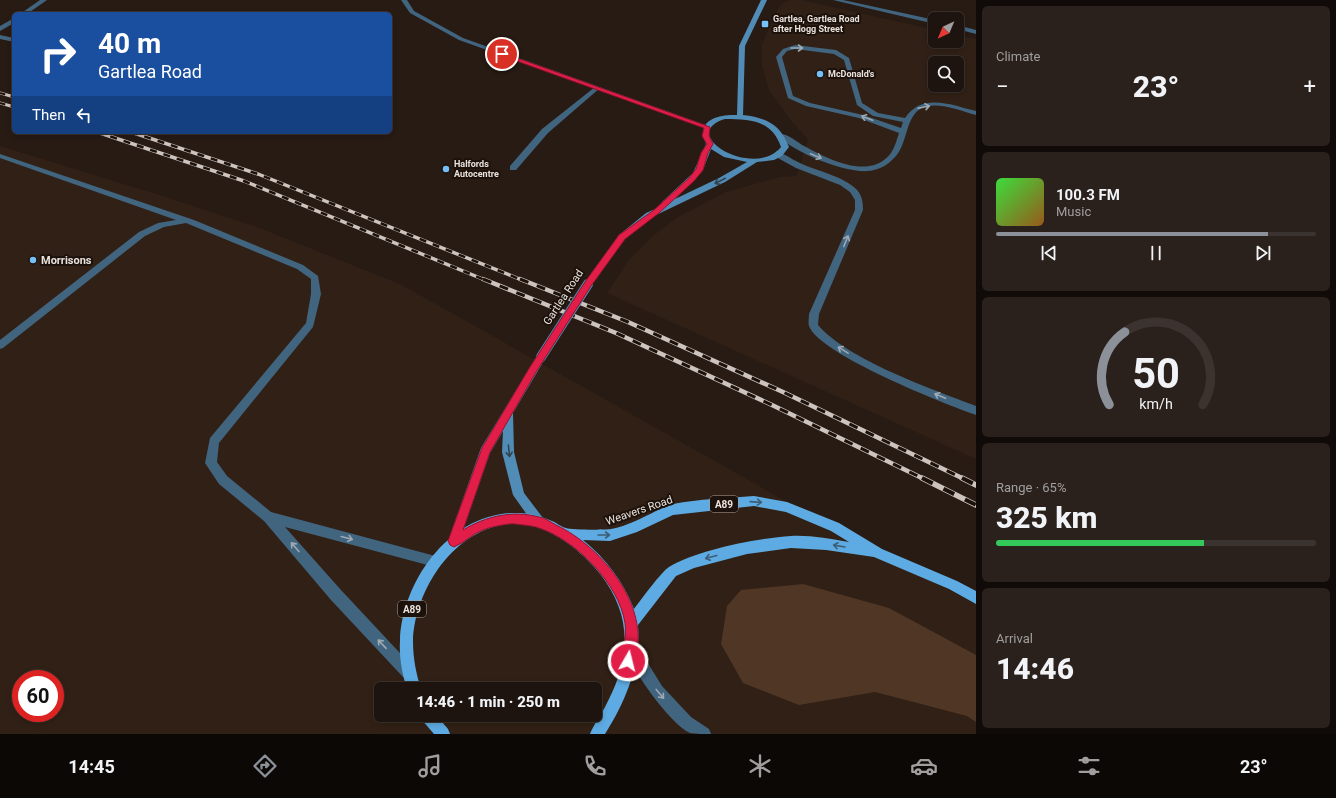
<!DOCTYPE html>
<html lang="en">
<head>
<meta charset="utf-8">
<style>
	:root { --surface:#1d140f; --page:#2a211d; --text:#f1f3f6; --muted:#a09e9e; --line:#3b332f; --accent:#8c9099 }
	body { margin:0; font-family:Roboto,sans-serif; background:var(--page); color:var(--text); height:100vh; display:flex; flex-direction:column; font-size:15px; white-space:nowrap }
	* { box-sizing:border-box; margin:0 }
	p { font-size:13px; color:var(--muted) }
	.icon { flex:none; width:22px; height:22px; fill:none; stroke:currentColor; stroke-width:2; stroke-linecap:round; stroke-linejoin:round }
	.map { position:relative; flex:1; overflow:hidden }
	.sheet { display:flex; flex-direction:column; gap:6px; padding:6px; background:#100b08; width:360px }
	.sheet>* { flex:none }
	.top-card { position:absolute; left:12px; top:12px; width:380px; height:122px; border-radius:6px; box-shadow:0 2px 6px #0003,0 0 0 1px var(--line); background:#1a4fa0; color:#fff; overflow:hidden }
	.needle { width:26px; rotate:224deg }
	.buttons { position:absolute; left:928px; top:12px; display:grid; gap:8px }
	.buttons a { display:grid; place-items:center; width:36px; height:36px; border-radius:6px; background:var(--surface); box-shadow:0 2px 6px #0003,0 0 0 1px var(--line); font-size:20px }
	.speed { position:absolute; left:12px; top:670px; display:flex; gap:8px; font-size:20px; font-weight:700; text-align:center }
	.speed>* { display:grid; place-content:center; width:52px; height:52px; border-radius:50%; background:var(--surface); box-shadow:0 2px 6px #0003,0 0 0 1px var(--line); line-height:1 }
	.speed .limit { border:6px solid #d22; background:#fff; color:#111 }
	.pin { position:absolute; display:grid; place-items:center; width:34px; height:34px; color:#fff; margin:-17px; border:2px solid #fff; border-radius:50%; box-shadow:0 1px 4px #0007 }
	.me { position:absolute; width:44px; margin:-22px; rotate:8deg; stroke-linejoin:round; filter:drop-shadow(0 0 3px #0008) }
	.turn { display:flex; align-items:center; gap:14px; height:84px; padding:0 20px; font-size:18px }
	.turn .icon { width:52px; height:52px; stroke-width:2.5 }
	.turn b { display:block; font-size:28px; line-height:34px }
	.then { display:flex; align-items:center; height:38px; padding:0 20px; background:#0003; gap:8px; font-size:15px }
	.big { font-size:30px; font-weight:800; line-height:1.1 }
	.sheet .widget { flex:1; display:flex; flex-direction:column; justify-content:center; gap:6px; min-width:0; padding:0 14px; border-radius:6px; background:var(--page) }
	.sheet .dial { align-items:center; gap:0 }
	.dial svg { height:104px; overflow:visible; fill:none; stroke:var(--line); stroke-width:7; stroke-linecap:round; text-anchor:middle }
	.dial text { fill:var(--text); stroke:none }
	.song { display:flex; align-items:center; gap:12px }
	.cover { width:48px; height:48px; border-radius:6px; background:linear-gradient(135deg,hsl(120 70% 55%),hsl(30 70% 35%)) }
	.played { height:4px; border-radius:2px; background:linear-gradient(90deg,var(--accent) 85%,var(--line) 85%) }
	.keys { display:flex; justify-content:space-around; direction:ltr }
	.heat { display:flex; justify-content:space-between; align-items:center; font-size:22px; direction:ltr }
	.charge { height:6px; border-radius:3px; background:linear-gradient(90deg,#34c759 65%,var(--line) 0) }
	.trip { position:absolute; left:374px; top:682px; width:228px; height:40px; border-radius:6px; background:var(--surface); box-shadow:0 2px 6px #0003,0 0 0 1px var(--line); font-weight:800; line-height:40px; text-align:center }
	.dock { display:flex; height:64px; justify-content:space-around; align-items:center; background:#0c0806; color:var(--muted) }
	.dock .icon { width:28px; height:28px }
	.dock .on { color:var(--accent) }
	.dock b { font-size:18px; color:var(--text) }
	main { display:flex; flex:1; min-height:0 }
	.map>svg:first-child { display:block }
</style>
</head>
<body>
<main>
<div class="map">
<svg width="976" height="734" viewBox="0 0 976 734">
	<rect width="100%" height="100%" fill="#271b14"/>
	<!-- built -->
	<path fill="#312015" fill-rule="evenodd" d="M790,0H801L935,30V41H957V35L976,39V459L607,293L628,261L654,235L678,217L726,192L780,177L797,176L808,139L791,121L769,90L762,66V44L780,5ZM935,63H957V85H935Z
		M0,146L169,198L257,227L402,285L878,553L976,604V734H0ZM21,679H55V713H21ZM381,689H595V715H381Z"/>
	<!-- green -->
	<path fill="#4f3625" d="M803,584L889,608L976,655V722L967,716L875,692L799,705L743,683L721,644L727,606L741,590Z"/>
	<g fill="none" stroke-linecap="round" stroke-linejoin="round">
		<!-- lane -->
		<path fill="#41647f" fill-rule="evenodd" d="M0,35L14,38V42L0,39Z
			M795,45L836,50L849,58L862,103L878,113L905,118C922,92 952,105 976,111V115C960,111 938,101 922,108C905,116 908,144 895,157C888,165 879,170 868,171C845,173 795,153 778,136L779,134C787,133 797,142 804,146C828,159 870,181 891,153C895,147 897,139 899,133L859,118L806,106L788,98L776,57L783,49ZM795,49L834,54L844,60L857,105L873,116L903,122L901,128L863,115L810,103L793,96L782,57L787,51Z
			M595,87L600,88L548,133L516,170H510V166L542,129Z
			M776,153C783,152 790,158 796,161C814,171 839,174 855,188C862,194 863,202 863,210L819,314L818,325C848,360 932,389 976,406V415C945,404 820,355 809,326C808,323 809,318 809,314L855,210V200L850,192L840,185L796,168L776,157Z
			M0,154L194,220L303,265L318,276L321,294L313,327L219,443L217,462L227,476L271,512L439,557L441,561L439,565L435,567L285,527L341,590L413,667L415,672L413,677L408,679L403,677L331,600L264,521L219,484L205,463L210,438L306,323L311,294V279L297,269L186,223L164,227L145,236L3,348L0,349V340L139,232L158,223L176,220L0,158Z
			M631,642L636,644L662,686L691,717L709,729L711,734C705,734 695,734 690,733C669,723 633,671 624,649L626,644Z"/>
		<!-- street -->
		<path fill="#41647f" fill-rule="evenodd" d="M40,0H47L27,14H20Z
			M401,0H407L414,11L463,38L711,127L709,128H705L459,40L410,13Z
			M833,0H843L935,20V24Z
			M14,18V23L0,31V26Z
			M957,25L976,30V34L957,29Z"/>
		<!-- secondary -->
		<path fill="#518cb6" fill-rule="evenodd" d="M761,0H767L745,46L743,115C767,118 780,124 789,147L782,156L774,160L757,162L725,182L652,217L625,239L591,286H585L584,284L585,282L619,235L646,213L662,206V202L693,173L706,144C695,121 717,114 737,115L739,46ZM725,119C750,119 772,120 781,147C754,180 676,134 725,119ZM711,149L724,157L747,162L719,178L675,199L698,176L703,170Z
			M541,353L544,354L546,357L513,413L514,452L524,493L543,518L545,522L543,526L539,528L535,526L513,495L502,452L503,431L490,453L458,545L454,547L450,545L448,541L481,448L538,354Z"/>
		<!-- primary -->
		<path fill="#5dabe2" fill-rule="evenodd" d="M754,496L787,502L839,523L882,549L957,581L976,591V604L949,589L874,557L826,550L791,548L747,554L694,568L676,576L638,625C641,664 626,701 605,734H590C594,724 601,715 606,705C615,688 622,670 624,651C627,621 618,598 601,575C582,551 552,527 521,524C460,520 415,586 413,641C413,658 416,673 421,689H407C402,673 399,658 400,641C402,579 453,510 520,513C531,513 542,517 552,521C557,523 561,527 566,528C571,530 605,530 611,529C627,526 642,518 656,511C661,509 667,506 673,504C699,499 727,498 754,496ZM754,506L786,512L831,531L849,542C830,539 810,535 791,536C758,538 697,550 669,567C661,572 641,600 634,609C623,581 606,559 583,540L610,541L637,532L673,515Z
			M420,715H436L448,729L450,734H434L422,720Z"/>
		<!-- rail-far3 casing -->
		<g stroke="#cdc4bf" stroke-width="3">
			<path id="rail-far3" d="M0,93L14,97
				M0,103L14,107"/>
		</g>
		<!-- rail-far2 casing -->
		<g stroke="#cdc4bf" stroke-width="3.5">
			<path id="rail-far2" d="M97,132L244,181L485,280
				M131,132L258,174L522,280"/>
		</g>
		<!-- rail-far1 casing -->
		<g stroke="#cdc4bf" stroke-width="4.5">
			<path id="rail-far1" d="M483,279L616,333L772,405L924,479
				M520,279L628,322L783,392L964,479"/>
		</g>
		<!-- rail casing -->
		<g stroke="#cdc4bf" stroke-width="5.5">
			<path id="rail" d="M922,478L976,505
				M962,478L976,485"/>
		</g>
		<!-- rail-far3 -->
		<use href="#rail-far3" stroke="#1d120b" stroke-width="2" stroke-dasharray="5.5" stroke-linecap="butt"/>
		<!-- rail-far2 -->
		<use href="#rail-far2" stroke="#1d120b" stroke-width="2.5" stroke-dasharray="7" stroke-linecap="butt"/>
		<!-- rail-far1 -->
		<use href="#rail-far1" stroke="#1d120b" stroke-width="3" stroke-dasharray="9" stroke-linecap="butt"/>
		<!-- rail -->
		<use href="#rail" stroke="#1d120b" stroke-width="4" stroke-dasharray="12" stroke-linecap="butt"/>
		<!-- secondary-bridge -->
		<path stroke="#518cb6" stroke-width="10" d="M541,357L588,284"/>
	</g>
	<!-- one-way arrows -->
	<defs><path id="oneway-shaft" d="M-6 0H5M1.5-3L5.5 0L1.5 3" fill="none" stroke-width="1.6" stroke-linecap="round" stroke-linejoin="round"/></defs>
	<g stroke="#9da9b2">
		<use href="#oneway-shaft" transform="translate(797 48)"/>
		<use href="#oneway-shaft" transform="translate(924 107) rotate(-12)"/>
		<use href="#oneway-shaft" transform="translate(867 118) rotate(-159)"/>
		<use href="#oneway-shaft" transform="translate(816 156) rotate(23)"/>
		<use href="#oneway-shaft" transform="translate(846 241) rotate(-68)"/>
		<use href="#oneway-shaft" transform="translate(843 350) rotate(-149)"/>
		<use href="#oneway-shaft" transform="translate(940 396) rotate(-157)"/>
		<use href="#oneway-shaft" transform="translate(347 538) rotate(15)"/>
		<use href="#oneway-shaft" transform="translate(295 547) rotate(-131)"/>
		<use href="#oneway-shaft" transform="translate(382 644) rotate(-133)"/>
		<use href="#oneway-shaft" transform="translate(660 694) rotate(50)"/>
	</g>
	<g stroke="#32434f">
		<use href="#oneway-shaft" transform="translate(720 181) rotate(153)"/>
		<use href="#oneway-shaft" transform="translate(509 451) rotate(84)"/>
	</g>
	<g stroke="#3d5e76">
		<use href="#oneway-shaft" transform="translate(756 502) rotate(4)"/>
		<use href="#oneway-shaft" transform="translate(604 535)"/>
		<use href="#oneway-shaft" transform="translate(839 546) rotate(-170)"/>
		<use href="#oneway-shaft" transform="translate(711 557) rotate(165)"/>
	</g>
	<!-- route -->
	<path fill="#e11d48" stroke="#92132f" d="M500,53H503L710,127L709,136L713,144L708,153L703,170L694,181L659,213L625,239L591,286L536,372L490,452L463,530C486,516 513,510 539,517C545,518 551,522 556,525C603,547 655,611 633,665L628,667L624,665C621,658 627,635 625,623C619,584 576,540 539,528C535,526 529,526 524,525C519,525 514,523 509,524C501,525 490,527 483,530C472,534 464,543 454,547L450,545L448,541L482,448L530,367L585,282L619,235L654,210L689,178L696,169L701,153L707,144L702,136L704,128L500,55Z"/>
	<!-- markers -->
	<g fill="#75c0f6" stroke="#1d120b" stroke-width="1.5">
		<rect x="761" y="20" width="8" height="8" rx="2"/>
		<circle cx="820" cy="74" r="4"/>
		<circle cx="446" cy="169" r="4"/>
		<circle cx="33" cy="260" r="4"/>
	</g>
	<g text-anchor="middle" stroke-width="4" stroke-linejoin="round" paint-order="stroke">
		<!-- far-poi labels -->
		<g font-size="9" font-weight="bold" fill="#e9e1dc" stroke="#1d120b" text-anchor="start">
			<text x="773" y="22">Gartlea, Gartlea Road<tspan x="773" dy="10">after Hogg Street</tspan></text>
			<text x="828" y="77">McDonald's</text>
			<text x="454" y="167">Halfords<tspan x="454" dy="10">Autocentre</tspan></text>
		</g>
		<!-- shield labels -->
		<g fill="#1d120b" stroke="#aca39d" stroke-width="1">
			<rect x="710" y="496" width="28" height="16" rx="3"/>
			<rect x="398" y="601" width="28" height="16" rx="3"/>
		</g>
		<g font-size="10" font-weight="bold" fill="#e9e1dc">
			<text x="724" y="508">A89</text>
			<text x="412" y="613">A89</text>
		</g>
		<!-- poi labels -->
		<g font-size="11" font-weight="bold" fill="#e9e1dc" stroke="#1d120b" text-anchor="start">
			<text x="41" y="264">Morrisons</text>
		</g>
		<!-- street labels -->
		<g font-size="11" fill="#e9e1dc" stroke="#1d120b">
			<text transform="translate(563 297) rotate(-57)" y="4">Gartlea Road</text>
			<text transform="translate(639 510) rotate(-19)" y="4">Weavers Road</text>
		</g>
	</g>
</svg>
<div class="buttons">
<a><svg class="needle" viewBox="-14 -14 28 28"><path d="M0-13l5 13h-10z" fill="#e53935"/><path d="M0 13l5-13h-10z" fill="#a09e9e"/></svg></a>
<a><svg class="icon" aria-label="search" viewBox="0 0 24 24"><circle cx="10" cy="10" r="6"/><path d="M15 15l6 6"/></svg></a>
</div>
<div class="speed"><div class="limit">60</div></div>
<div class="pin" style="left:502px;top:54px;background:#d93025"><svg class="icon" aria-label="arrive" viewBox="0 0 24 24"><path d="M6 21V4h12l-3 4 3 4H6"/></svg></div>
<svg class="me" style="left:628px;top:661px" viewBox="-20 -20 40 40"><circle r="17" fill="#e11d48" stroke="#fff" stroke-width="3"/><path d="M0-11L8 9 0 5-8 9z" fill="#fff"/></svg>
<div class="trip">14:46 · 1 min · 250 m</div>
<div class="top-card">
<div class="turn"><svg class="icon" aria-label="right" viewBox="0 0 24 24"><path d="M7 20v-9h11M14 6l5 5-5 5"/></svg><div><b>40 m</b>Gartlea Road</div></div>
<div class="then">Then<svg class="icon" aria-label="left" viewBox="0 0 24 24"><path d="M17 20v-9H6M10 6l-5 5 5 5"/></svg></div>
</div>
</div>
<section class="sheet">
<div class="widget"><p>Climate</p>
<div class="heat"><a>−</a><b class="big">23°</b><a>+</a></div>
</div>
<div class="widget">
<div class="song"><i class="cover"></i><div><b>100.3 FM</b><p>Music</p></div></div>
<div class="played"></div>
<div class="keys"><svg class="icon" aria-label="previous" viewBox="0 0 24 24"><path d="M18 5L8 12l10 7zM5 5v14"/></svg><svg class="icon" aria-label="pause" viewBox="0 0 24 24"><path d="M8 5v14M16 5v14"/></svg><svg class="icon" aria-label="next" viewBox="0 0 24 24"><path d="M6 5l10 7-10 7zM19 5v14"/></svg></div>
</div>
<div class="widget dial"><svg viewBox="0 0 100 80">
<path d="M14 69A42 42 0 1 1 86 69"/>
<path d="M14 69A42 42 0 0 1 26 13" stroke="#8c9099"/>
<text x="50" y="56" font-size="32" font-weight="700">50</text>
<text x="50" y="72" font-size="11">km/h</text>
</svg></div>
<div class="widget"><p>Range · 65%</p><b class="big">325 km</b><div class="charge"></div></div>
<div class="widget"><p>Arrival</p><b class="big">14:46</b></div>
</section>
</main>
<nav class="dock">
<b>14:45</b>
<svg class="icon on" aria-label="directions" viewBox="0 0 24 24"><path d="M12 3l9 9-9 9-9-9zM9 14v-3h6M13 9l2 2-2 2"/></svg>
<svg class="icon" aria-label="music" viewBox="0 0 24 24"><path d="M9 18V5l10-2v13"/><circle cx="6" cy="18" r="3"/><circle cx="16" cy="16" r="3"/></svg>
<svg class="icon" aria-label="phone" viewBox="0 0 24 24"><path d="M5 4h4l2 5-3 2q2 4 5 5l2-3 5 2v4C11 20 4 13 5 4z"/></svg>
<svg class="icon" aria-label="climate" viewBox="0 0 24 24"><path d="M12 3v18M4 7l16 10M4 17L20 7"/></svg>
<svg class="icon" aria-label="car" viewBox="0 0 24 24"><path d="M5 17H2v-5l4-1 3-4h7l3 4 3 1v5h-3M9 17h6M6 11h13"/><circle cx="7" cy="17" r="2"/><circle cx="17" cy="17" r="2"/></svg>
<svg class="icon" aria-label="filters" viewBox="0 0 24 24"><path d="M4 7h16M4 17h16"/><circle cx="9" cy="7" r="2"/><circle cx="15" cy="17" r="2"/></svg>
<b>23°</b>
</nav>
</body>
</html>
